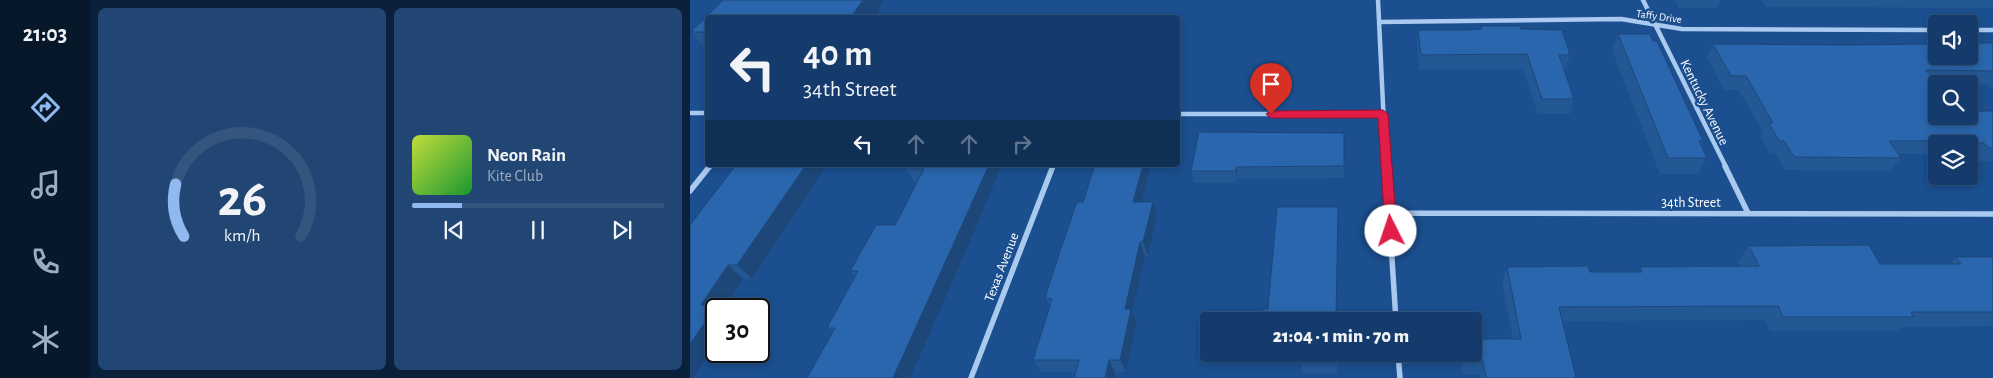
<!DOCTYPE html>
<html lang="en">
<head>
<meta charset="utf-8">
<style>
	:root { --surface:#143b6b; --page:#214673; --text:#f1f3f6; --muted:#9dadc1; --line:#33557e; --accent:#90b9f0 }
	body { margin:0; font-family:"Alegreya Sans",sans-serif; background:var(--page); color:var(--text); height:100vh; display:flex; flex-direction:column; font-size:19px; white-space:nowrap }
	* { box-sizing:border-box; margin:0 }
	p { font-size:16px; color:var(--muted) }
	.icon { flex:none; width:28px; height:28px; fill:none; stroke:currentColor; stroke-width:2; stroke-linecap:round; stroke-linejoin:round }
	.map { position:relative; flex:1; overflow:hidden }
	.drawer { display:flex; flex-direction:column; gap:8px; padding:8px; background:#0b203b; width:600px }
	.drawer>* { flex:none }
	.hud { position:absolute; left:15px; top:15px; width:475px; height:152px; border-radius:5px; box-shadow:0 2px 8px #0003,0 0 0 1px var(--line); background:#143b6b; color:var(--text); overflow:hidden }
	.controls { position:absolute; left:1238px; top:15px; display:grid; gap:10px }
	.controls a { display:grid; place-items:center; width:50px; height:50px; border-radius:5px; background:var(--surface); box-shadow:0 2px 8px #0003,0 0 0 1px var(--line); font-size:25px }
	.speed { position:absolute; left:15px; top:298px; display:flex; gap:10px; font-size:25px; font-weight:700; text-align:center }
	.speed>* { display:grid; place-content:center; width:65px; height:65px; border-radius:50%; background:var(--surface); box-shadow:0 2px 8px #0003,0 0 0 1px var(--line); line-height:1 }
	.speed .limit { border:2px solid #111; border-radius:8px; background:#fff; color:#111 }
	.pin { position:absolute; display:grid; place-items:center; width:42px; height:42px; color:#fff; margin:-51px -21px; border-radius:50% 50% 50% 0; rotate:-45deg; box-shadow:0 0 5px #0007 }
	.pin .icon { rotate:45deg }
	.me { position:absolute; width:55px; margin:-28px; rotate:356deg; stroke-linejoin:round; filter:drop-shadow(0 0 4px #0008) }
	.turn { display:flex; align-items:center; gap:18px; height:105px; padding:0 15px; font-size:22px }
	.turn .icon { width:65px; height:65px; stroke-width:2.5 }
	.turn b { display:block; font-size:35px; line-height:42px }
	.lanes { display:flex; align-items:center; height:48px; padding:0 15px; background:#0003; justify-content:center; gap:25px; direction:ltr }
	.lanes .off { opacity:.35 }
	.drawer .widget { flex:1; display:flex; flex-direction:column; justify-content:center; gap:8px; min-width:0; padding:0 18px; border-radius:8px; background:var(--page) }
	.drawer .dial { align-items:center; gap:0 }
	.dial svg { height:130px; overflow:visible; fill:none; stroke:var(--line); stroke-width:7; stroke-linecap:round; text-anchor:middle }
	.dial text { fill:var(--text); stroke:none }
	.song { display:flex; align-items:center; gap:15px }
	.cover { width:60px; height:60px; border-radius:8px; background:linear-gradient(135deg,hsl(70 70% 55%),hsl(130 70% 35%)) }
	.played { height:5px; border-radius:2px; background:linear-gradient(90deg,var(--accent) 20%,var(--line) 20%) }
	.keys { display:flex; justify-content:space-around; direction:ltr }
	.drawer .tiles { flex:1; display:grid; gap:8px; grid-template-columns:repeat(2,1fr) }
	.trip { position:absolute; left:510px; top:312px; width:282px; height:50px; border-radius:5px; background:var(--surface); box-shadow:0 2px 8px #0003,0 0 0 1px var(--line); font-weight:800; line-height:50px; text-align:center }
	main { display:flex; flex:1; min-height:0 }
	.tab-bar { display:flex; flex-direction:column; width:90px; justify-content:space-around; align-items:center; background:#08182b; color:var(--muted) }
	.tab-bar .icon { width:35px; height:35px }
	.tab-bar .active { color:var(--accent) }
	.tab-bar b { font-size:22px; color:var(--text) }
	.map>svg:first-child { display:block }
</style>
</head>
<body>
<main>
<nav class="tab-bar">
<b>21:03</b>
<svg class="icon active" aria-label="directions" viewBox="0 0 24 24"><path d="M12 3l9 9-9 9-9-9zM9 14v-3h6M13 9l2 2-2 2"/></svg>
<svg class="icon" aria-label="music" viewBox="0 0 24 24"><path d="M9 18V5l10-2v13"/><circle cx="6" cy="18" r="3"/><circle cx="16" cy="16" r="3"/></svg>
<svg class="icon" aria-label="phone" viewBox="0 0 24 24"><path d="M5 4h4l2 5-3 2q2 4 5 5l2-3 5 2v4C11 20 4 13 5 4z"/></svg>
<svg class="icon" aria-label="climate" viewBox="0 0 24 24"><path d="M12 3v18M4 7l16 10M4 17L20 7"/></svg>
</nav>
<section class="drawer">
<div class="tiles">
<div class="widget dial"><svg viewBox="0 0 100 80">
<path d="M14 69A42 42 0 1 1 86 69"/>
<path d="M14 69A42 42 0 0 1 9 37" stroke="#90b9f0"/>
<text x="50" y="56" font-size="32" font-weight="700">26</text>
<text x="50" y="72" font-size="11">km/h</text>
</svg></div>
<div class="widget">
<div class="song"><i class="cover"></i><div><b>Neon Rain</b><p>Kite Club</p></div></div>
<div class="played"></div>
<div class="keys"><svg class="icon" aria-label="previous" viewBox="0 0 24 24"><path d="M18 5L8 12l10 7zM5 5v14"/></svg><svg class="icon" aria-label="pause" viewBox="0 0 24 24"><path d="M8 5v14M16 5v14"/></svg><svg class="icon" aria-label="next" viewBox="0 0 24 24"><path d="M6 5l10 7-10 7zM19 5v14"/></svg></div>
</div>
</div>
</section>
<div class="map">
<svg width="1303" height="378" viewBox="0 0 1303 378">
	<rect width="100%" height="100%" fill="#1b4f8f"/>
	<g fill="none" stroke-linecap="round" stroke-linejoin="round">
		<!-- minor-far1 -->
		<path stroke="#a9c9ee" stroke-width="4.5" d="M688,0L696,167
			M953,0L1036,167
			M689,22L931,19L992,29L1246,30
			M1279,30H1303
			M0,113H18
			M488,114H693
			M19,167L21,165
			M362,167L363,165"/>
		<!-- minor -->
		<path stroke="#a9c9ee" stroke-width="5.5" d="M696,166L706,321
			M1035,166L1058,213
			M0,191L20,166
			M700,213L1303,214
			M708,354L710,378
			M281,378L363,166"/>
	</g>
	<!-- wall -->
	<path fill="#245895" d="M33,0H194L188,8L189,10L184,18H18V50H16L1,32Z
		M985,0H1030L1027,8H989Z
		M1071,0H1303V8L1116,7V3L1114,7H1076Z
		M791,26L831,29L880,55L875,70H874L884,99L880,114H848L833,69L729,70L727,45L728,30H776L791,29Z
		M928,34L1013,141L1011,146L1017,158L1008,174H970L922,50Z
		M1303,43V90L1298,84H1246V116L1303,111V161H1286L1281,156H1279V144H1246V154H1209L1211,158L1200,171L1095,170L1085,154H1080L1070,136L1073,132L1049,90H1034L1017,57L1023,44L1157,45Z
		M654,133V178L548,179V183H504L501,171Z
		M46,165H162V166H136L62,279L53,278L33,309H26Z
		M312,165L284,232L142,332L137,328L165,276L160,271L205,225L227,182H225L216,169Z
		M405,165H465V166H461L451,202L467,216L458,256H455L442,312L447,322L436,372H352L343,360L360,306L355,298L393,202Z
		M1059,246L1190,264H1259L1266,257H1303V326L1212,327L1206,331H1080L1075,320L872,321L886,378H790L789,374H773L770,354H784L823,339L812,282L817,267L900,272H948L950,267L1050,266L1048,261Z
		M570,354H647V373H612V359H571Z"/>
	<!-- shaded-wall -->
	<path fill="#1d4779" d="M173,0H194L188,8L189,10L184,18H160Z
		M116,165H136V166L62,279L47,265Z
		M299,165H312L284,232L220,378H203Z
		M453,165H460L461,166L448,215L443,202Z
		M546,167L548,179V183L546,171Z
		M463,202L467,216L458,256L453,242Z
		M450,242L455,256L442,312L447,322L436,372L430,360L435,309Z
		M38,265L53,278L33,309H26V342L3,378H0V344L11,305Z
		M419,360L425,372L424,378H415Z"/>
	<!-- building -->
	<path fill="#2a66ad" stroke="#1d4779" d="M33,0H173L160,18H18V32H1Z
		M791,26H830L831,29L872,30L880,55H869L884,99H852L837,54L731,55L728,30H776L792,29Z
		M928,34H960L963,41H967L1013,141H1009L1017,158H978Z
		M1279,43H1303V71L1236,70L1247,84L1246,116H1279V111H1303V148H1299L1294,143H1276L1274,141H1199L1211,158L1104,157L1094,141H1089L1079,123H1083L1056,76H1041L1023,44L1157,45L1246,44V56H1279Z
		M509,132L654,133V166L546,167V171H501Z
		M46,165H116L47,265H38L11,305H27L0,344V225Z
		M218,165H299L203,378H117L145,328H137L168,271H160L186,225H205L234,169H216Z
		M405,165H453L443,202H463L453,242H450L435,309H441L430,360H419L415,378H384L389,360H343L362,299L355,298L370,251L387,202H393Z
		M587,207H648L646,321H572L573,309H578Z
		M1179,245L1190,264H1271L1266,257H1303V312H1221L1223,317H1093L1088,306L869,307L886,378H796L793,361H776V354H784V339H831L817,267L898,266L900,272H952L950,267L1069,266L1059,246Z
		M612,354H647V363H611Z"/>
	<!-- route -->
	<path fill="#e11d48" stroke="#92132f" d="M693,110L698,114L707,231L705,235H697L695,231L688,118H581L576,114L581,111Z"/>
	<g text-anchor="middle" stroke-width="5" stroke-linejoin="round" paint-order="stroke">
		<!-- far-street labels -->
		<g font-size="11" fill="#fff" stroke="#1b4f8f">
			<text transform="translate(969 16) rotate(8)" y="4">Taffy Drive</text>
		</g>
		<!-- street labels -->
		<g font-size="14" fill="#fff" stroke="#1b4f8f">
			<text transform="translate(1015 102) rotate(64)" y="5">Kentucky Avenue</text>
			<text x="1001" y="207">34th Street</text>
			<text transform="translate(311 267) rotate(-69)" y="5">Texas Avenue</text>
		</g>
	</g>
</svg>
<div class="controls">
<a><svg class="icon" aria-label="sound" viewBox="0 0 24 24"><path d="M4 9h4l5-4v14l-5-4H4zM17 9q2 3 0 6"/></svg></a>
<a><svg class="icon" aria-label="search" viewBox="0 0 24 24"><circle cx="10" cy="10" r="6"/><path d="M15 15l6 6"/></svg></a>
<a><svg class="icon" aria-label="layers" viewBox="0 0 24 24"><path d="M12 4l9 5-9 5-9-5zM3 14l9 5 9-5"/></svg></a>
</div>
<div class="speed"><div class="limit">30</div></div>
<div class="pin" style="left:581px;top:114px;background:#d93025"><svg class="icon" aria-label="arrive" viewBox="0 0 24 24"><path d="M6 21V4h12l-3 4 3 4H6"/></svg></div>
<svg class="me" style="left:701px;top:231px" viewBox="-20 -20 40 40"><circle r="19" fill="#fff"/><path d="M0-13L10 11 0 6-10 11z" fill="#e11d48"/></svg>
<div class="trip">21:04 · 1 min · 70 m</div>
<div class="hud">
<div class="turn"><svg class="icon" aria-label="left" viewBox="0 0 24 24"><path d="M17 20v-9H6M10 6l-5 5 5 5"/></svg><div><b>40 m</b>34th Street</div></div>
<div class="lanes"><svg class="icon" aria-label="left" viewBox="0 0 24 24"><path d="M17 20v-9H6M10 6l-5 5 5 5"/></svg><svg class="icon off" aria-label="ahead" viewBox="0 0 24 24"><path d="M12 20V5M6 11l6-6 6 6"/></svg><svg class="icon off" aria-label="ahead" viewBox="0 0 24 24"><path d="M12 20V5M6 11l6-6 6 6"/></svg><svg class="icon off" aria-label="right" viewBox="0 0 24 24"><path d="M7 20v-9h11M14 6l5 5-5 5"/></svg></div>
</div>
</div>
</main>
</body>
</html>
